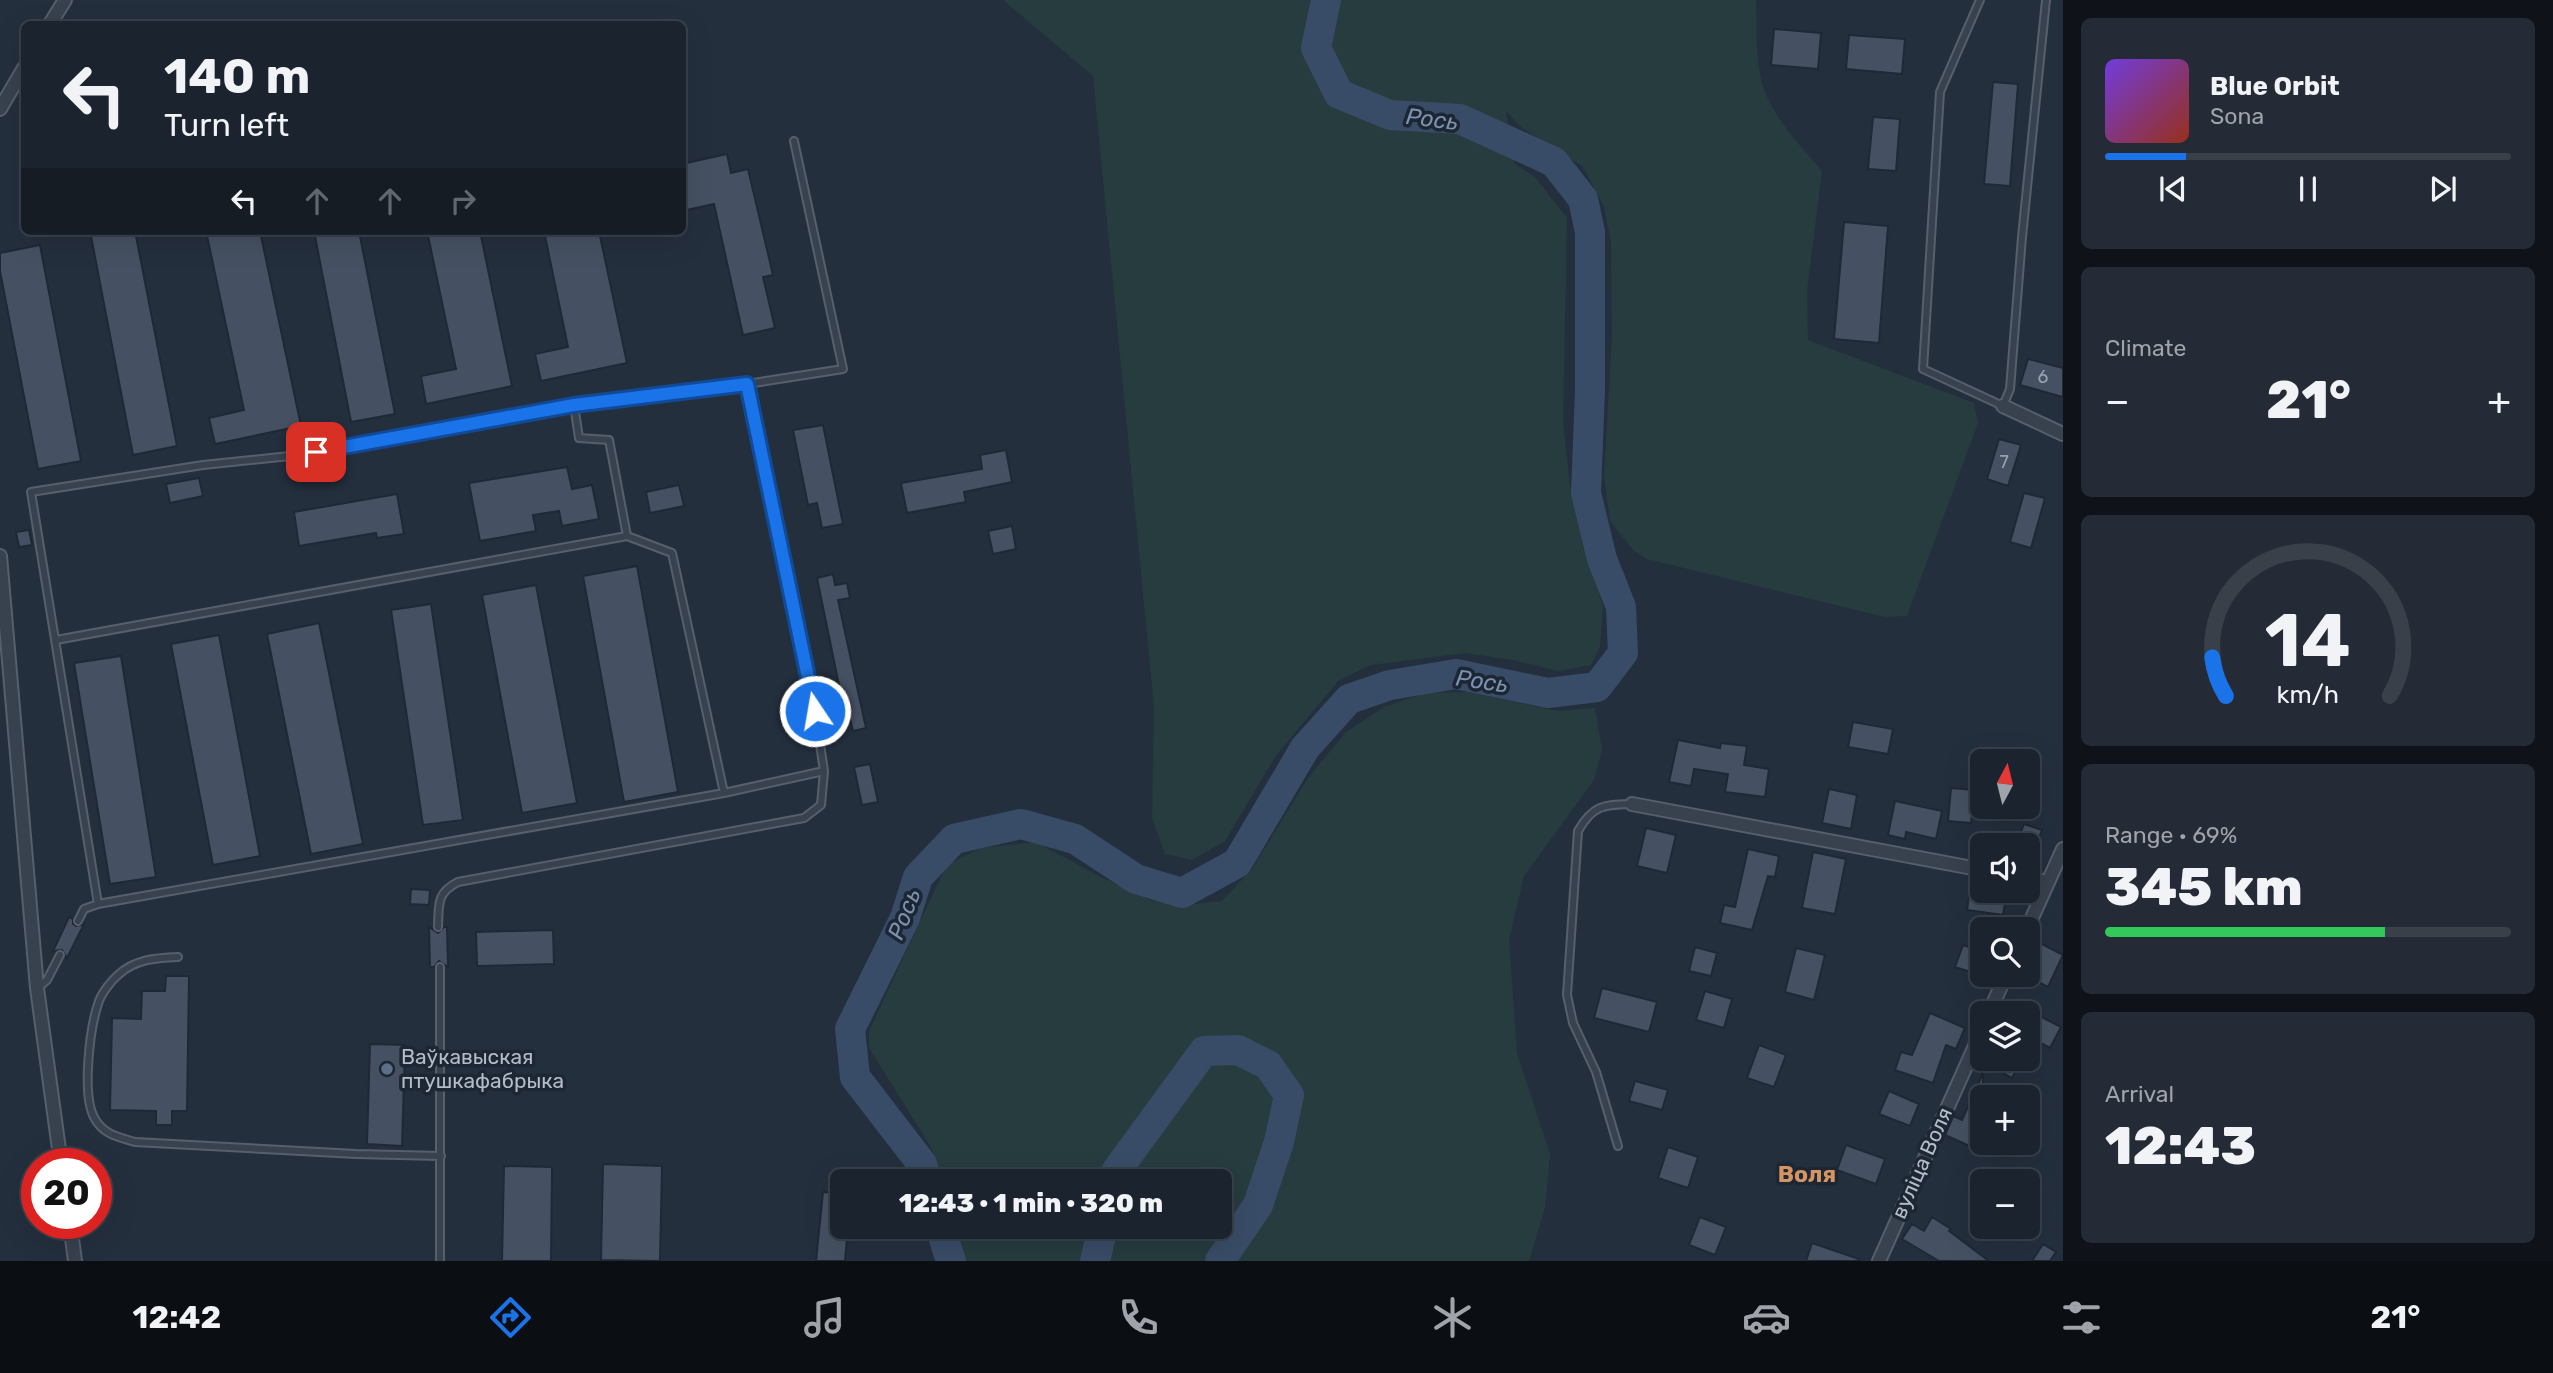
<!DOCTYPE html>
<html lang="en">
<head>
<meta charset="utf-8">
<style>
	:root { --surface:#1b232e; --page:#242b36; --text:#f1f3f6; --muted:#a0a4aa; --line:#39404a; --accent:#1a73e8 }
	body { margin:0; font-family:Rubik,sans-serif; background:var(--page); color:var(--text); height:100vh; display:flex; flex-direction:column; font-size:26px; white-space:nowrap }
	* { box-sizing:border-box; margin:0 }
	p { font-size:23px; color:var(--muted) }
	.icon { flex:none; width:38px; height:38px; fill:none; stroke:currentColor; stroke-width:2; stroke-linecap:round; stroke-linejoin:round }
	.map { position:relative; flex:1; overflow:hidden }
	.panel { display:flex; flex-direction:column; gap:18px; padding:18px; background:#0f1319; width:490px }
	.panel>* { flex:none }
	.guide { position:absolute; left:21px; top:21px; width:665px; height:214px; border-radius:10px; box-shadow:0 7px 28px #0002,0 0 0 2px var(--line); background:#1b232e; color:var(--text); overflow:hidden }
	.needle { width:46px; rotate:7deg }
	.controls { position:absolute; left:1970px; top:749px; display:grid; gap:14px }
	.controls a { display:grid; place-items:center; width:70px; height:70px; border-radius:10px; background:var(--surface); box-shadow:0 7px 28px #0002,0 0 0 2px var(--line); font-size:35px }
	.speed { position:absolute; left:21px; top:1148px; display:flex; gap:14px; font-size:35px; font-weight:700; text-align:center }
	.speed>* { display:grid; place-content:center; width:91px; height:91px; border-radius:50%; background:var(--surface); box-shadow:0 7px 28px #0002,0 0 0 2px var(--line); line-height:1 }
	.speed .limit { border:10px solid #d22; background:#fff; color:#111 }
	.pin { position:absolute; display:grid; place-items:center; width:60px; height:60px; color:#fff; margin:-30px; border-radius:14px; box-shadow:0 4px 10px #0006 }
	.me { position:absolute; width:77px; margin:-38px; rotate:348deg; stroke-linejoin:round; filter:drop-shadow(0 0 5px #0008) }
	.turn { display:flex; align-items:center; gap:24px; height:147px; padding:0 28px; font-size:32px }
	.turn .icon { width:91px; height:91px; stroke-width:2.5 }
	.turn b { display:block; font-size:49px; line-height:60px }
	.lanes { display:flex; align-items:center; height:66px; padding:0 28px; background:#0003; justify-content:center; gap:35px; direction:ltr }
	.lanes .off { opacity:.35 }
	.big { font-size:52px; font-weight:800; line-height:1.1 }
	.panel .widget { flex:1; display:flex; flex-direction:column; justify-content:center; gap:10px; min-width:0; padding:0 24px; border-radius:10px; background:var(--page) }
	.panel .dial { align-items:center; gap:0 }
	.dial svg { height:182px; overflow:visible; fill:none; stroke:var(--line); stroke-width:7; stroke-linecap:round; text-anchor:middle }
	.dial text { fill:var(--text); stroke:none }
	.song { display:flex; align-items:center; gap:21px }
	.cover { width:84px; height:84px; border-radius:10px; background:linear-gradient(135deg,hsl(260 70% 55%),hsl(10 70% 35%)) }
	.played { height:7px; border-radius:4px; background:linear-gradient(90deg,var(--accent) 20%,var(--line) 20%) }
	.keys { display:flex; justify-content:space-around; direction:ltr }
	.heat { display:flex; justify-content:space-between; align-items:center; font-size:38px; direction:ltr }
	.charge { height:10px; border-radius:5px; background:linear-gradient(90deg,#34c759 69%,var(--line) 0) }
	.trip { position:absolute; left:830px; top:1169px; width:402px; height:70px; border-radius:10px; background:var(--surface); box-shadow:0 7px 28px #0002,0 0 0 2px var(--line); font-weight:800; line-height:70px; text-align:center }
	.menu { display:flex; height:112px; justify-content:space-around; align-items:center; background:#0b0e12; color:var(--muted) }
	.menu .icon { width:49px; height:49px }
	.menu .selected { color:var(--accent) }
	.menu b { font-size:32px; color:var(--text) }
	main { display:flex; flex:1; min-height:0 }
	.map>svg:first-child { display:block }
</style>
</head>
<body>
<main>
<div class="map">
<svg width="2063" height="1261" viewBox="0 0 2063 1261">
	<rect width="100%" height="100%" fill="#242f3e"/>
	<!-- green -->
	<path fill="#263c3f" d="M1003,0H1756C1757,27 1755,60 1763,87C1774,119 1801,146 1822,171L1807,291L1808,340L1974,403L1978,423L1907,616L1885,617L1647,559L1634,551L1610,521L1604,477L1612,335L1611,242L1604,207L1583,167L1522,128L1506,111L1514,163L1535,177L1567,218L1563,423L1571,494L1603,607L1600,646L1591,665L1558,671L1513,660L1465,653L1371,665L1339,680L1277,754L1225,841L1192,860L1165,854L1152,818L1154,707L1093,76Z
		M1469,692L1557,711L1595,708L1602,750L1594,780L1524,876L1509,940L1517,1053L1550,1154L1545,1208L1529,1261H966L956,1227H1220V1181H942L931,1147L869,1048V1031L947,864L982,848L1036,842L1097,875L1150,900L1185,905L1222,901L1252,869L1308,778L1346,732L1384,707L1425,693Z"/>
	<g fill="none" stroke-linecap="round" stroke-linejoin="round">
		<!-- river -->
		<path stroke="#394c67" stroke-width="30" d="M927,1181L922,1164L855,1077L850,1029L905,918L918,877L954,839L1021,824L1075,839L1136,879L1182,893L1237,863L1305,748L1349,699L1390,685L1456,674L1548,693L1597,687L1623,653L1621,607L1602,559L1586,493L1590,390V232L1583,199L1554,162L1460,119L1390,115L1339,94L1316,48L1326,0
			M1114,1181L1117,1170L1204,1051L1238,1050L1268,1065L1289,1095L1279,1142L1258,1205L1220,1261
			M940,1227L951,1261
			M1095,1261L1103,1227"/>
	</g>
	<!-- building -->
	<path fill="#455162" stroke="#1f2835" stroke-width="2" d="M1774,29L1821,33L1818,69L1771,65Z
		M1849,35L1905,39L1902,74L1846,69Z
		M1993,82L2018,84L2010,186L1984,184Z
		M1873,117L1900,119L1896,171L1868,169Z
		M727,154L731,173L748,169L773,275L763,277L775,328L743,335L714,204L682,211V164Z
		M1844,222L1888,226L1879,343L1834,339Z
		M118,231H135L177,446L133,455L91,236Z
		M206,231H260L301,426L215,444L209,418L244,410Z
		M314,231H359L395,414L351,422Z
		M427,231H480L512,386L426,404L421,376L456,369Z
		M544,231H599L627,363L541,381L535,354L568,347Z
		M40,245L81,461L38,469L0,271V253Z
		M2028,359L2063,368V397L2020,385Z
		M823,425L843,524L822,528L817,503L808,505L793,430Z
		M1999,439L2021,445L2008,486L1987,479Z
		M1006,450L1012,482L964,492L966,502L907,513L901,483L982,469L980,455Z
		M567,467L572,489L592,485L599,519L562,526L559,511L533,515L536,531L480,541L469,483Z
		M199,478L203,496L170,503L166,484Z
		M679,485L684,506L650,513L646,492Z
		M2024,493L2045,498L2031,548L2010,542Z
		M397,494L404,534L377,538L376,533L299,546L294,512Z
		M1012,526L1016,549L993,554L988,531Z
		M29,530L32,545L19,547L16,532Z
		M637,566L678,792L624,802L583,576Z
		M833,574L835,585L847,583L850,598L838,600L866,728L853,731L849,715L840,718L833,692L840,690L817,578Z
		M536,585L577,803L522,813L482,595Z
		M431,604L463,820L423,825L391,610Z
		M319,623L363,844L311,854L267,634Z
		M219,635L260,856L213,865L171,644Z
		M121,656L156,877L110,884L74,663Z
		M1853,722L1893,729L1888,754L1848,747Z
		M1678,740L1720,748L1721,743L1747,746L1744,765L1769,769L1765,797L1725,792L1728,774L1694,769L1691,786L1669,782Z
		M870,764L878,802L862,805L854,767Z
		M1951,788L1974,790L1971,823L1948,821Z
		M1829,789L1857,795L1851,829L1822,823Z
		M1895,801L1942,811L1936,839L1906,832L1905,839L1888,835Z
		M2024,824L2042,830L2036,845H2016Z
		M1646,828L1676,835L1667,873L1637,866Z
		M1748,849L1779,856L1775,877L1768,876L1752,930L1720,923L1724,905L1735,907Z
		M1813,852L1846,859L1835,914L1802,908Z
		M1971,882L1983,884V891H2007L2003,915L1967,910Z
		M411,889L430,890L429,905L410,904Z
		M69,917L73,919V924L76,926L84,924L67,958L62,950L53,951Z
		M429,927L438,933L444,927H447L448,967L439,961L434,967H430Z
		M553,930L554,964L477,966L476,932Z
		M2040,943L2063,955L2048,987L2025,975H2028V967Z
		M1963,945L1983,952V976L1955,967Z
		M1695,947L1717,953L1711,976L1689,971Z
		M1796,948L1825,955L1814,1000L1785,992Z
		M166,976H189L187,1111H172V1125H156V1111L110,1110L112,1018L141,1019L142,991H165Z
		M1602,988L1657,1002L1649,1032L1594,1018Z
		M1705,991L1732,999L1724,1028L1696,1020Z
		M2028,1010L2061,1027L2050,1048L2028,1036Z
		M1930,1013L1965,1028L1956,1049L1946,1045L1933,1083L1895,1070L1901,1052L1912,1055Z
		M370,1044L405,1045L402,1146L367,1144Z
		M1759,1045L1786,1055L1774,1087L1747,1078Z
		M1979,1059H2022L2012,1078Z
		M1983,1073V1152L1945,1135L1953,1116L1962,1120Z
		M1635,1081L1668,1090L1662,1110L1629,1101Z
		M1889,1091L1919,1104L1910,1126L1879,1114Z
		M1846,1145L1885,1159L1876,1184L1837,1170Z
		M1668,1147L1698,1157L1688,1188L1658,1178Z
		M603,1164L662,1166L660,1261L601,1260Z
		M504,1166L552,1167L551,1261H502Z
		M823,1192L841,1193L842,1227H848L845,1261H816Z
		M1700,1217L1726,1227L1715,1255L1689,1245Z
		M1932,1217L1951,1229L1949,1231L1989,1261H1939L1902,1239L1912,1224L1924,1231Z
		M1812,1243L1859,1259L1858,1261H1806Z
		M2043,1244L2056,1252L2050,1261H2032Z"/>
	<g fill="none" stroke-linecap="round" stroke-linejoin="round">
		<!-- service casing -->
		<g stroke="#565f6c" stroke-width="10">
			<path id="service" d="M1980,0L1940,92L1923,369L2003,406L2010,389L2022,237L2046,0
				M627,536L672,553L724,793
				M56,640L627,536L609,440L579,438L574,405
				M98,904L31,492L203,465L290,456L574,405L747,384L843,369L794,141
				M78,921L84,909L98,904L724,793L824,771
				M438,927C439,905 436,893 458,882L804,818L821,805L824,771L815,711L747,384
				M178,957C156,958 135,959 118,975C111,981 102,993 99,1001C90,1026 81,1096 95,1119C104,1135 119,1137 135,1142L356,1154L441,1156
				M440,967V1261
				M39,987L47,980L60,955
				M1618,1146L1596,1072L1573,1023L1567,995L1578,831C1593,805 1603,805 1631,804"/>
		</g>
		<!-- minor casing -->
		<g stroke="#565f6c" stroke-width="16">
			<path id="minor" d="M50,24L65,0
				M0,109L24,68
				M2003,406L2063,434
				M0,556L37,988L61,1164
				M1632,804L1983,870
				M2028,878L2048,882
				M2027,929L2063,849
				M1989,1013L2006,975
				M70,1223L75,1261
				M1879,1261L1983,1028"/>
		</g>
		<!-- service -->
		<use href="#service" stroke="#38414e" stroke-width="6"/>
		<!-- minor -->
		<use href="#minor" stroke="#38414e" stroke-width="12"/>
	</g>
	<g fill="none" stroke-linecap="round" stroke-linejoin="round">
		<!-- route casing -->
		<g stroke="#114b97" stroke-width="18">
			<path id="route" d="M316,452L574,405L747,384L815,711"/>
		</g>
		<!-- route -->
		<use href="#route" stroke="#1a73e8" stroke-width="12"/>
	</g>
	<!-- markers -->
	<circle fill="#5c6f8a" stroke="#1d2633" stroke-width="2.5" cx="387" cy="1069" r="7"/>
	<g text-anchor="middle" stroke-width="7" stroke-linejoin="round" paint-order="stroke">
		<!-- number labels -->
		<g font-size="18" fill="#98a1af">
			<text x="2043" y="383">6</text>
			<text x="2004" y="468">7</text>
		</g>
		<!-- poi labels -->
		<g font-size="21" fill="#b4bcc9" stroke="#1d2633" text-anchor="start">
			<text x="401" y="1064">Ваўкавыская<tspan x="401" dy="24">птушкафабрыка</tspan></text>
		</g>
		<!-- street labels -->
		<g font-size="21" fill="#b4bcc9" stroke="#1d2633">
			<text transform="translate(1922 1163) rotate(-66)" y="7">вуліца Воля</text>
		</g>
		<!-- water labels -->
		<g font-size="23" font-style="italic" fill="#7c92b1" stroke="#1d2633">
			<text transform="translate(1432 119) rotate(7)" y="8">Рось</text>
			<text transform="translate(1482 681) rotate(8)" y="8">Рось</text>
			<text transform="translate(904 914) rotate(-68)" y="8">Рось</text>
		</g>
		<!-- neighbourhood labels -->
		<g font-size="23" font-weight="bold" fill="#d59563" stroke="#1d2633">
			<text x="1807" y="1182">Воля</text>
		</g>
	</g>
</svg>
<div class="controls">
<a><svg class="needle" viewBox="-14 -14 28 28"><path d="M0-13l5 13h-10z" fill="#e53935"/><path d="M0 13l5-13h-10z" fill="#a0a4aa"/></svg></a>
<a><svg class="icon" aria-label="sound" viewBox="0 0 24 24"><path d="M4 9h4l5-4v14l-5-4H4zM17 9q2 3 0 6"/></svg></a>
<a><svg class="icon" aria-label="search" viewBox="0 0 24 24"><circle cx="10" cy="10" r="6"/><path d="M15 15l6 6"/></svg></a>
<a><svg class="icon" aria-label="layers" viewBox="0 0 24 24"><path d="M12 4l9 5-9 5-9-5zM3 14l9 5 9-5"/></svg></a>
<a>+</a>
<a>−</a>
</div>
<div class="speed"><div class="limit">20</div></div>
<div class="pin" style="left:316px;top:452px;background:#d93025"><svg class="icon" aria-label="arrive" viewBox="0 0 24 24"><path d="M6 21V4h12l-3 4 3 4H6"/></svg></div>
<svg class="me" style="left:815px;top:711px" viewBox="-20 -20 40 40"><circle r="17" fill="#1a73e8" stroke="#fff" stroke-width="3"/><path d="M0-11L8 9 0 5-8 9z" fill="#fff"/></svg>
<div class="trip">12:43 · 1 min · 320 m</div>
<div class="guide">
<div class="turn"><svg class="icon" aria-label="left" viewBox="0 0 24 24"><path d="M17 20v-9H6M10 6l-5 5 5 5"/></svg><div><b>140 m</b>Turn left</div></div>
<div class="lanes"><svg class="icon" aria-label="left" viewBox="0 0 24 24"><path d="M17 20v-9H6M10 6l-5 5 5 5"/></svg><svg class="icon off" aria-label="ahead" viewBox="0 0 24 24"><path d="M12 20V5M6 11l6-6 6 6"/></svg><svg class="icon off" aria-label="ahead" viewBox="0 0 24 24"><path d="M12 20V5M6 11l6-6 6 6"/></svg><svg class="icon off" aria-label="right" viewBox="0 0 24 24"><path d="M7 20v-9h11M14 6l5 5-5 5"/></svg></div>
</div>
</div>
<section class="panel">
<div class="widget">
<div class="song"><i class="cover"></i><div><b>Blue Orbit</b><p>Sona</p></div></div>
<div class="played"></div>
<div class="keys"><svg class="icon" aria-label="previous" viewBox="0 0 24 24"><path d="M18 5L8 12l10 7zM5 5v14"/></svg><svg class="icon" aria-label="pause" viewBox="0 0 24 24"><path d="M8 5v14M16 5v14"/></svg><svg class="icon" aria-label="next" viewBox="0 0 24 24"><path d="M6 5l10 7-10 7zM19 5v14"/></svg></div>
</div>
<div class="widget"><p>Climate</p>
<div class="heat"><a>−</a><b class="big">21°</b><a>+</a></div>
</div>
<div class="widget dial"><svg viewBox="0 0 100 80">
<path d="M14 69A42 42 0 1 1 86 69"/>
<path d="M14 69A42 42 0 0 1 8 52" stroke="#1a73e8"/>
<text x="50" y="56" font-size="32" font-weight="700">14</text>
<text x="50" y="72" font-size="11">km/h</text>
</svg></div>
<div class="widget"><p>Range · 69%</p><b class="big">345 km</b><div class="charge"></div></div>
<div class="widget"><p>Arrival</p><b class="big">12:43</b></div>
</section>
</main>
<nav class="menu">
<b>12:42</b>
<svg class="icon selected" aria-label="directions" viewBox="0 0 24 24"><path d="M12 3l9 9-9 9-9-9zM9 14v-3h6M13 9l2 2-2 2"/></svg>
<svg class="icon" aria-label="music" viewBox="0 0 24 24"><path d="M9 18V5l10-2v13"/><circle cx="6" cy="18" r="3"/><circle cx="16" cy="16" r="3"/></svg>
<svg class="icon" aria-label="phone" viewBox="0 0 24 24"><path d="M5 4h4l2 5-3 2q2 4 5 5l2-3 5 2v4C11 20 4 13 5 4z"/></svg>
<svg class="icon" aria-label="climate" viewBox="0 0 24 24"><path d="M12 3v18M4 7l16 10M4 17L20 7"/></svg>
<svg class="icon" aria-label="car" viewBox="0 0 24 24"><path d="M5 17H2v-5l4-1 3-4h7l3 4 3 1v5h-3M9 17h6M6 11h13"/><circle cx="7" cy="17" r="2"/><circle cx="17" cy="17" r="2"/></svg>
<svg class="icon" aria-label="filters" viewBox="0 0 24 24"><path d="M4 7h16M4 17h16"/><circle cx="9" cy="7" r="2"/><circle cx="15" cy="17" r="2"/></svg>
<b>21°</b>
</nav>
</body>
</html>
